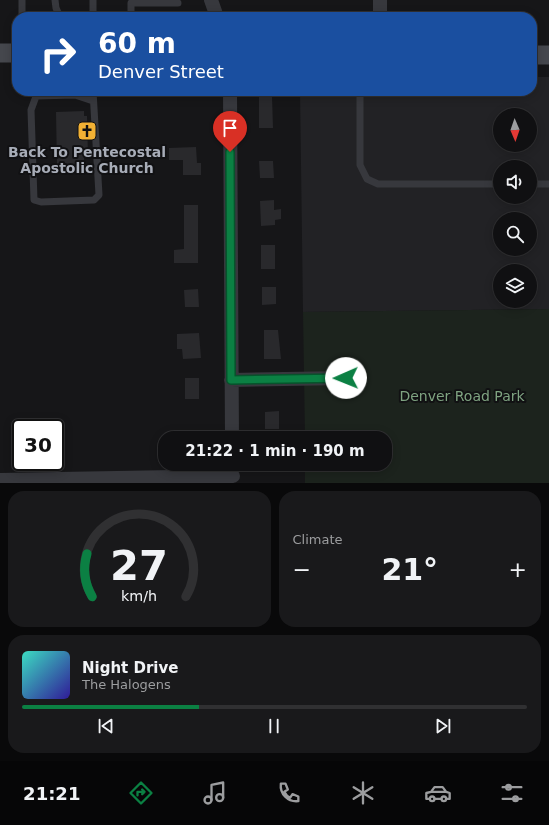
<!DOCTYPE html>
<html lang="en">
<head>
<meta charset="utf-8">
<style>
	:root { --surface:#101012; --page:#19191b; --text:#f1f3f6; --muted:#9c9d9f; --line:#303032; --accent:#0b8043 }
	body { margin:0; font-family:"DejaVu Sans",sans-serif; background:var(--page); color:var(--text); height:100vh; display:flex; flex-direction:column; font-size:15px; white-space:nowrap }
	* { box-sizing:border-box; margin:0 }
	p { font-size:13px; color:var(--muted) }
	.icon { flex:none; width:22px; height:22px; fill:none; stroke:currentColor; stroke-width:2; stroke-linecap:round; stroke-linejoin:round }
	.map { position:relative; height:483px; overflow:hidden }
	.drawer { display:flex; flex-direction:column; gap:8px; padding:8px; background:#09090a; flex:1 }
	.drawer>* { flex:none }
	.guide { position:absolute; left:12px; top:12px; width:525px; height:84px; border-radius:16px; box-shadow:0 2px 10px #0003,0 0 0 1px var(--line); background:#1a4fa0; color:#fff; overflow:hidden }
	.needle { width:26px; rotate:178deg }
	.tools { position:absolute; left:493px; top:108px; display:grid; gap:8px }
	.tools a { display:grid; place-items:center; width:44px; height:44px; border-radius:50%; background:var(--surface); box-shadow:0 2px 10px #0003,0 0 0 1px var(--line); font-size:20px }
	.speed { position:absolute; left:12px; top:419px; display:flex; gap:8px; font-size:20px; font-weight:700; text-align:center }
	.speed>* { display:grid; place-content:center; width:52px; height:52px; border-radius:50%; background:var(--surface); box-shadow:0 2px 10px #0003,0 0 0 1px var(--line); line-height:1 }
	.speed .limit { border:2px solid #111; border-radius:6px; background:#fff; color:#111 }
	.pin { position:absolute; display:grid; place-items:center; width:34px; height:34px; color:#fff; margin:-41px -17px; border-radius:50% 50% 50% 0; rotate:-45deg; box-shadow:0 0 4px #0007 }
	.pin .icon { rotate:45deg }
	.me { position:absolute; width:44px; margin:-22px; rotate:269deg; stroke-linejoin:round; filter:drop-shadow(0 0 3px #0008) }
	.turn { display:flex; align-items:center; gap:14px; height:84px; padding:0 20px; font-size:18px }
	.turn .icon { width:52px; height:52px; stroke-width:2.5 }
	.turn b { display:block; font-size:28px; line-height:34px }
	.big { font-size:30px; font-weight:600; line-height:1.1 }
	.drawer .tile { flex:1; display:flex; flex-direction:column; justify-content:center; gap:6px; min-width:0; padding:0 14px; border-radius:16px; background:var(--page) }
	.drawer .dial { align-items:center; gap:0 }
	.dial svg { height:104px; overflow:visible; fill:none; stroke:var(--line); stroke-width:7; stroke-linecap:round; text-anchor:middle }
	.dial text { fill:var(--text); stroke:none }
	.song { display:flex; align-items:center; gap:12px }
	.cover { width:48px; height:48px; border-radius:6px; background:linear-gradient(135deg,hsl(170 70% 55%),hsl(250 70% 35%)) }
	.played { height:4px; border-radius:2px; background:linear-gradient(90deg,var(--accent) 35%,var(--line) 35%) }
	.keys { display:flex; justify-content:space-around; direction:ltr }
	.heat { display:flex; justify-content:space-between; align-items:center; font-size:22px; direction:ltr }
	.drawer .tiles { flex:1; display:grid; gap:8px; grid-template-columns:1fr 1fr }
	.tile:last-child { grid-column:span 2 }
	.trip { position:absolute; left:158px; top:431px; width:234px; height:40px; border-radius:16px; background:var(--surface); box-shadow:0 2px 10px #0003,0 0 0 1px var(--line); font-weight:600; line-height:40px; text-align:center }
	.tab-bar { display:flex; height:64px; justify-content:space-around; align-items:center; background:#060607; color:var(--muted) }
	.tab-bar .icon { width:28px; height:28px }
	.tab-bar .on { color:var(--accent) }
	.tab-bar b { font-size:18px; color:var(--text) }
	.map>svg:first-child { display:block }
</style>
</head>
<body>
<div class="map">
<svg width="549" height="483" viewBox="0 0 549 483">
	<rect width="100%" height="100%" fill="#161618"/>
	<!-- built -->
	<path fill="#222225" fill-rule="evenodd" d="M532,77H549V309L303,312L300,91H532ZM500,115H530V145H500ZM500,167H530V197H500ZM500,219H530V249H500ZM500,271H530V301H500Z"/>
	<!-- green -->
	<path fill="#1c231d" d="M549,309V483H305V464H385V438H305L303,312Z"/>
	<!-- building -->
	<path fill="#29292c" d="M259,96H272L273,128H259Z
		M84,111V116H87L88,157H84V166H73L74,169L60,170V166H57L56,112Z
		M196,147L197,163H201V175H183V160H169V148Z
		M259,161H273L274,178H260Z
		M274,200V210L281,209V219L275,220V225L261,226L260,201Z
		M184,205H198V263H174V250L184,249Z
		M261,245H275V269H261Z
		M262,287H276V304L262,305Z
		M198,289L199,307H185L184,290Z
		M264,330H278L281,359H264Z
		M199,333L201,358L183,359L182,349H177V334Z
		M185,378H199V399H185Z
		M279,411V429H265V412Z"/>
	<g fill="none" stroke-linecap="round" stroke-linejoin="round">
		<!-- service -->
		<path stroke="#37383d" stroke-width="7" d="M22,0V17
			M55,0L56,8L60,17
			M93,0V17
			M131,17V3H178
			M38,91L31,110L34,200L41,202L94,200L99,195L93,91
			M360,91V165L367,179L378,184H500
			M36,96L75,95L93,101
			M530,184H549"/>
		<!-- minor -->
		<path stroke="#37383d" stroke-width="14" d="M211,0L217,17
			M380,0V17
			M230,91L232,438
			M231,380L346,378
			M0,480L233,476"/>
		<!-- secondary -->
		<path stroke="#45474d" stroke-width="19" d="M0,53H17
			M532,55H549"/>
	</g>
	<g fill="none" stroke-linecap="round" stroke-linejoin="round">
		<!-- route casing -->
		<g stroke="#07532c" stroke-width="10">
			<path id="route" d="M230,152L231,380L346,378"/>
		</g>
		<!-- route -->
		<use href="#route" stroke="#0b8043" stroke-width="7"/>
	</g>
	<!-- icons -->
	<defs>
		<g id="church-square" transform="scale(1)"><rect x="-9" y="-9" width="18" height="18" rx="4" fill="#f2b134" stroke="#111113"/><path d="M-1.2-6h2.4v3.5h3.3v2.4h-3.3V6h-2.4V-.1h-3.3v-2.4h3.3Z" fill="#111"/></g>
	</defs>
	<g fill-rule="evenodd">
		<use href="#church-square" x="87" y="131"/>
	</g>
	<g text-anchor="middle" stroke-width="4" stroke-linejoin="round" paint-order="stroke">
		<!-- poi labels -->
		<g font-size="14" font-weight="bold" fill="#a8adb8" stroke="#111113">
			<text x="87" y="157">Back To Pentecostal<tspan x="87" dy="16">Apostolic Church</tspan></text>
		</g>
		<!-- park labels -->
		<g font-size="14" fill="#7fa381" stroke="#111113">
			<text x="462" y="401">Denver Road Park</text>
		</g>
	</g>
</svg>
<div class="tools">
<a><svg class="needle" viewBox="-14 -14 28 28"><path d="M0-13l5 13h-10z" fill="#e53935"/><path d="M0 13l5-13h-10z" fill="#9c9d9f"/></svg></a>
<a><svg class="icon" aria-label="sound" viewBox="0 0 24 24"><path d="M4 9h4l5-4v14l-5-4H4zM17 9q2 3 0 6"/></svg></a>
<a><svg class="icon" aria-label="search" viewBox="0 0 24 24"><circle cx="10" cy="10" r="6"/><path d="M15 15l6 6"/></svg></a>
<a><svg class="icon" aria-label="layers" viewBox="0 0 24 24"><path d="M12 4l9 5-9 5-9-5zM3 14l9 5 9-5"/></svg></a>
</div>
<div class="speed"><div class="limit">30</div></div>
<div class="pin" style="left:230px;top:152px;background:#d93025"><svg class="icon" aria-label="arrive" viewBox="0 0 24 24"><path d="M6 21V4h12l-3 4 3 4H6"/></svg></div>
<svg class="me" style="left:346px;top:378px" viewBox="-20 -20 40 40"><circle r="19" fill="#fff"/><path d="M0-13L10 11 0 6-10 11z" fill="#0b8043"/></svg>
<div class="trip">21:22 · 1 min · 190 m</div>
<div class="guide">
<div class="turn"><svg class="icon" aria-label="right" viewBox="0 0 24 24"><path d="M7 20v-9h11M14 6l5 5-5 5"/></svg><div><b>60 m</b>Denver Street</div></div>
</div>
</div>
<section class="drawer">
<div class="tiles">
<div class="tile dial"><svg viewBox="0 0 100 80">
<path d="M14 69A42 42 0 1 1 86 69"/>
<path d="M14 69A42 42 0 0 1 10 36" stroke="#0b8043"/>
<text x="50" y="56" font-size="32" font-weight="700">27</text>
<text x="50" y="72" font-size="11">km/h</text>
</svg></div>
<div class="tile"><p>Climate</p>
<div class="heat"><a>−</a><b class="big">21°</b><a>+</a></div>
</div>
<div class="tile">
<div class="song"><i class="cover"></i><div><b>Night Drive</b><p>The Halogens</p></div></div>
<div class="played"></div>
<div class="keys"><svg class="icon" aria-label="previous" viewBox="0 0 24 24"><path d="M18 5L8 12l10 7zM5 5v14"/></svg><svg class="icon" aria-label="pause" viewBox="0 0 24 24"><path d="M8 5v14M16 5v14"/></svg><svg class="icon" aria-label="next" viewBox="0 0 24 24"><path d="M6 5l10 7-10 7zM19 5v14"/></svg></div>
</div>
</div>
</section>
<nav class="tab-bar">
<b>21:21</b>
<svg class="icon on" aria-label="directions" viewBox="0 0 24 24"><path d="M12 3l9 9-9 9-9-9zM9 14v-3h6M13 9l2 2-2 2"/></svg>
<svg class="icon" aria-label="music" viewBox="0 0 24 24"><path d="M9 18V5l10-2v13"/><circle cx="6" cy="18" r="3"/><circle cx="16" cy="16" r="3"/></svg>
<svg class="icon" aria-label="phone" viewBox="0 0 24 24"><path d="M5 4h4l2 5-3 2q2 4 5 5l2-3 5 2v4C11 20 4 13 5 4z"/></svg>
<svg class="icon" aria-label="climate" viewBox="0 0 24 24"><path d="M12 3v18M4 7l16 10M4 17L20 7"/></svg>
<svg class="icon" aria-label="car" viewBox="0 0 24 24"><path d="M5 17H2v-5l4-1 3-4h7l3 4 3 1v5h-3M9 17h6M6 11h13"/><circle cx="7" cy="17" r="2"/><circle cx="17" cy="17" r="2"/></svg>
<svg class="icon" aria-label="filters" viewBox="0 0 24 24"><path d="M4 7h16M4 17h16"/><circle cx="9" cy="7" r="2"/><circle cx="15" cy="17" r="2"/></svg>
</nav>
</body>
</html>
